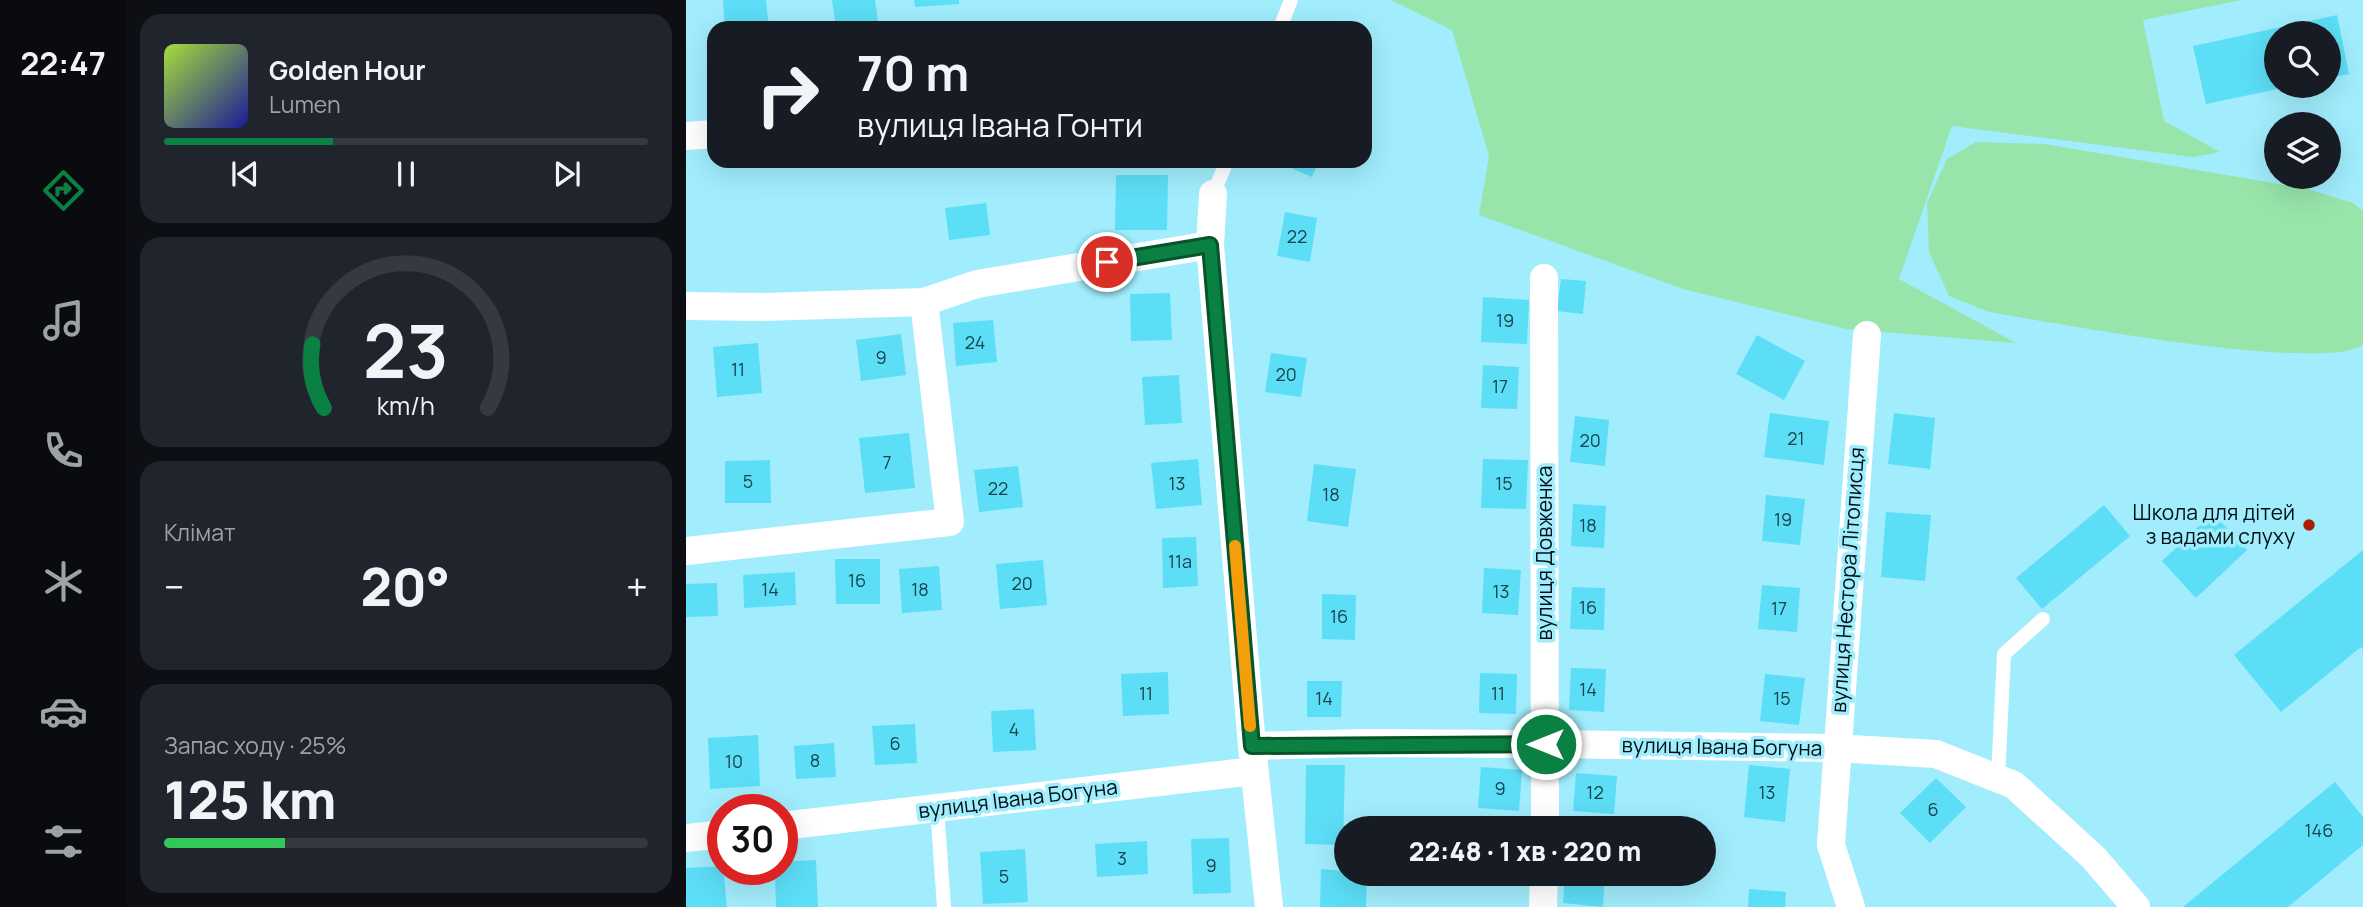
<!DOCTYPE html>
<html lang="uk">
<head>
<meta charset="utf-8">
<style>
	:root { --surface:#171b24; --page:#20242c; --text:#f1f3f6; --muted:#9ea1a6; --line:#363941; --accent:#0b8043 }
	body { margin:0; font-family:Manrope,sans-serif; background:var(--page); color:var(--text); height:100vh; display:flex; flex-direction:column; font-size:26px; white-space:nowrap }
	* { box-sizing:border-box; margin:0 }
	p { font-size:23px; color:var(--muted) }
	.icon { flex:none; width:38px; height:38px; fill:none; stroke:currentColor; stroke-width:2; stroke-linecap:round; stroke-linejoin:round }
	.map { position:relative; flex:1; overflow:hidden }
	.side { display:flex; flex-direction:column; gap:14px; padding:14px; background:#0d0f14; width:560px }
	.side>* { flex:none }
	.guide { position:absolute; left:21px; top:21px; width:665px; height:147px; border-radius:21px; box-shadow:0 7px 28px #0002; background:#171b24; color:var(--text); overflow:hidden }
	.tools { position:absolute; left:1578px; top:21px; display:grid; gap:14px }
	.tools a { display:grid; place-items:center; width:77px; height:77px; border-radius:50%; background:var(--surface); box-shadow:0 7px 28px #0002; font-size:35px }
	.speed { position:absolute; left:21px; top:794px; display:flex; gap:14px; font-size:35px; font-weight:700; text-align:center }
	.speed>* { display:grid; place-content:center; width:91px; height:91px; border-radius:50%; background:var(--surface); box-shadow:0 7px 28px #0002; line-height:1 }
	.speed .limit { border:10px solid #d22; background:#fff; color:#111 }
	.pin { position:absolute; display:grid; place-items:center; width:60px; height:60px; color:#fff; margin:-30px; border:4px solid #fff; border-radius:50%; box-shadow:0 2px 7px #0007 }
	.me { position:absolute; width:77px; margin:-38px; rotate:270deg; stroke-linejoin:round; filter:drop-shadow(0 0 5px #0008) }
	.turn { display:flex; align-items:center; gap:24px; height:147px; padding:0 35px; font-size:32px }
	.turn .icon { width:91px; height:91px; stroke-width:2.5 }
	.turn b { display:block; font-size:49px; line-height:60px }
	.big { font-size:52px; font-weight:800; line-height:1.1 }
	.side .card { flex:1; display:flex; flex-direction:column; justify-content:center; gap:10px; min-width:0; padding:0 24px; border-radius:21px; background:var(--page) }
	.side .dial { align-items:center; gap:0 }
	.dial svg { height:182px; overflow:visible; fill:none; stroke:var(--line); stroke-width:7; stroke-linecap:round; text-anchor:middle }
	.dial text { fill:var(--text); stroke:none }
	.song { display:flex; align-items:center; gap:21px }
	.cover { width:84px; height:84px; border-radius:10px; background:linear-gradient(135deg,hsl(80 70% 55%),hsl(240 70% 35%)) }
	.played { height:7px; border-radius:4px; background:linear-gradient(90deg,var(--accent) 35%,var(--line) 35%) }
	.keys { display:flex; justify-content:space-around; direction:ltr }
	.heat { display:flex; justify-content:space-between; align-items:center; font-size:38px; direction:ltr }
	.charge { height:10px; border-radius:5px; background:linear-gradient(90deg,#34c759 25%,var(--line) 0) }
	.trip { position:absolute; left:648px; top:816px; width:382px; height:70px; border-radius:35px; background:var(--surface); box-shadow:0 7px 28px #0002; font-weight:800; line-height:70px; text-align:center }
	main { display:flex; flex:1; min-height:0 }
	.tabs { display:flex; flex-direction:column; width:126px; justify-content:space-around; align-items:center; background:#090b0e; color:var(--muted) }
	.tabs .icon { width:49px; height:49px }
	.tabs .selected { color:var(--accent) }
	.tabs b { font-size:32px; color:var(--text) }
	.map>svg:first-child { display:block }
</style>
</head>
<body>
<main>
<nav class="tabs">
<b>22:47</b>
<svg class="icon selected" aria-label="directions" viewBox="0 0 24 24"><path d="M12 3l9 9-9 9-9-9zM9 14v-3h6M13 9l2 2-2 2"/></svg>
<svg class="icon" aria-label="music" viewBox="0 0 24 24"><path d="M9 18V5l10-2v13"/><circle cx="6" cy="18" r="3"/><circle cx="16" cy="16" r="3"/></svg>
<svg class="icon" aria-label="phone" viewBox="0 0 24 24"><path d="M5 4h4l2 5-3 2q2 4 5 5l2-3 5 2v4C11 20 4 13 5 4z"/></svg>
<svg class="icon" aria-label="climate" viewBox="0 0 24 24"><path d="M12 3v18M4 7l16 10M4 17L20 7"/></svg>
<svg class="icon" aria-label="car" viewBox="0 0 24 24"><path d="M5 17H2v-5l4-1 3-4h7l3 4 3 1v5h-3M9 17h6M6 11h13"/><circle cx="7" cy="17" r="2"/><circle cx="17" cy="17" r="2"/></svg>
<svg class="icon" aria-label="filters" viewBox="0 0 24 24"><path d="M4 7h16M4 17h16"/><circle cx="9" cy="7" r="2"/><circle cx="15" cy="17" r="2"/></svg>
</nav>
<section class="side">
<div class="card">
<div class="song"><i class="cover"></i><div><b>Golden Hour</b><p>Lumen</p></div></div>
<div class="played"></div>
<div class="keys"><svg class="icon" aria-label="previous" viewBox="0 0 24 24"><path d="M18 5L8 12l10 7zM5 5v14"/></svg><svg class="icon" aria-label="pause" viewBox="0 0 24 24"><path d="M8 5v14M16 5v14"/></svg><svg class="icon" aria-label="next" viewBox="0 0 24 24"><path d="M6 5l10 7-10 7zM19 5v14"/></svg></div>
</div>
<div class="card dial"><svg viewBox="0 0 100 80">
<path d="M14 69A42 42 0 1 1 86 69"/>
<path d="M14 69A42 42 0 0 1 9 41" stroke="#0b8043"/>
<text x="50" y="56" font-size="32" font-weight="700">23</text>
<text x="50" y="72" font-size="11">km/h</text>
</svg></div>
<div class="card"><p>Клімат</p>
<div class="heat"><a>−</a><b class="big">20°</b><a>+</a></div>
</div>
<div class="card"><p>Запас ходу · 25%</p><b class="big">125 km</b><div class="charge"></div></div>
</section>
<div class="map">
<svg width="1677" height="907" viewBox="0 0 1677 907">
	<rect width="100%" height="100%" fill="#a1edfd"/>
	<!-- green -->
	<path fill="#97e5ab" d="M705,0H1556L1457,20L1478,121L1534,152L1507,157L1266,126L1213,279L1330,343L1160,329L997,289L793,215L803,156L766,30Z
		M1290,142L1359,144L1622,189L1667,203L1677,211V344C1645,375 1358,321 1303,312L1263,296L1243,252L1241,203L1261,159Z"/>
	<!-- building -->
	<path fill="#5cdef6" d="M37,0H80L83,28H39Z
		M146,0H189L192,21L150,27Z
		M228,0H273V4L229,7Z
		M1651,15L1663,74L1643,78V33H1591V86L1601,87L1520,104L1507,46Z
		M589,161H633L626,177Z
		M430,175H482L481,230H429Z
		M300,203L304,235L263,240L259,208Z
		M599,212L631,218L624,262L591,256Z
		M875,279L900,281L897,314L871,311Z
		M484,293L486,340L445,341L444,294Z
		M797,297L843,300L841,344L795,342Z
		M307,320L311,362L270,366L267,323Z
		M215,334L220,375L175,381L170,340Z
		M1071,335L1119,361L1098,400L1050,374Z
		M72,343L76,393L31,397L27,347Z
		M585,353L621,358L615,397L579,392Z
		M797,365L833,367L831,409L795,408Z
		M493,375L496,423L459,425L456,377Z
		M1084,413L1143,421L1138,465L1078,457Z
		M1208,413L1249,418L1244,469L1202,464Z
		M889,416L923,420L919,466L884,462Z
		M223,433L229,488L179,493L173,438Z
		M512,459L516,505L470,509L465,463Z
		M797,459L842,460L840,509L795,508Z
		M84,460L85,503H39V461Z
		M628,464L670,469L662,527L621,521Z
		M332,466L337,507L293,512L288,470Z
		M1080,495L1119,499L1114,545L1076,541Z
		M887,504L920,506L918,548L885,546Z
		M1418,505L1444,536L1356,609L1330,578Z
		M1200,512L1245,515L1239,581L1195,577Z
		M1527,513L1561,550L1510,598L1476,561Z
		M510,537L512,586L477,588L476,538Z
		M1677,550V650L1675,647L1595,712L1548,655Z
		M149,559H194V604H150Z
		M357,560L361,605L314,609L310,564Z
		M253,566L256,610L216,613L213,569Z
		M798,568L835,570L832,615L796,613Z
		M109,572L110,605L58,608L57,575Z
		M31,583L32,616L0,617V584Z
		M1076,585L1114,588L1111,632L1072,629Z
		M886,587L919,588L918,630L884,629Z
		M636,594L670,595L669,640L636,639Z
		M885,668L920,669L918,712L883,710Z
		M482,672L483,714L437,716L435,674Z
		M794,673L831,674L830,714L793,713Z
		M1079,674L1119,678L1113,725L1074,721Z
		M621,681H656L655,717H621Z
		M348,709L350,750L307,752L305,711Z
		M229,724L231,763L189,765L186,726Z
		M72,735L74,786L24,789L22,738Z
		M148,743L150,777L110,779L108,746Z
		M620,765H659L657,845L619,844Z
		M1063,765L1104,769L1099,822L1058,817Z
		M795,767L836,770L833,811L792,808Z
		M890,773L931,776L928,814L887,811Z
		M1250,778L1280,807L1244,843L1214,813Z
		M1649,782L1677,817V845L1602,907H1497Z
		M543,838L545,893L507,894L505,839Z
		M461,841L462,874L411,877L409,844Z
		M339,849L342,902L297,904L294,852Z
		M130,860L132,907H90L89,870H96V862Z
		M37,866L41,907H0V868Z
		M635,869L681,873L680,907H634Z
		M879,873H919L917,907L877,903Z
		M1063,889L1100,892L1099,907H1062Z"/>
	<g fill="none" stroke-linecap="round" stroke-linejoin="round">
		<!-- service -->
		<path stroke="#fff" stroke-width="14" d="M594,28L605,0
			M527,194L541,161
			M1312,778L1318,654L1357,619
			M251,808L258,907"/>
		<!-- minor -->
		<path stroke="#fff" stroke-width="28" d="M0,136L28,134
			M527,194L524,245L566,746L583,907
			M858,278L859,828
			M0,306L77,307L238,302L291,284L524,245
			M0,551L264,522L238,302
			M566,746L675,743L860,744L1149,748L1250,754L1328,785L1407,857L1450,907
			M96,826L568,771
			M0,838L37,834
			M857,907L858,873
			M1165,907L1145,845L1181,335"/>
	</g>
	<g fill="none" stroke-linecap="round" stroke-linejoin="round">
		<!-- route casing -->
		<g stroke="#07532c" stroke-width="18">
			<path id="route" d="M421,262L524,245L566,746L860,744"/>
		</g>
		<!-- route -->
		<use href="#route" stroke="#0b8043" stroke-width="12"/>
		<!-- slow -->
		<path stroke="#f59e0b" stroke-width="12" d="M549,546L564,726"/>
	</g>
	<!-- markers -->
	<circle fill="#ac1d05" stroke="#a1edfd" stroke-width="2.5" cx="1623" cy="525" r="7"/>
	<g text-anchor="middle" stroke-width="7" stroke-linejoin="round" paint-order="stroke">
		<!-- number labels -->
		<g font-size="18" fill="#17444d">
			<text x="611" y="243">22</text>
			<text x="819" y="327">19</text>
			<text x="289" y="349">24</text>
			<text x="195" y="364">9</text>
			<text x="52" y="376">11</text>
			<text x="600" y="381">20</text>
			<text x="814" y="393">17</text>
			<text x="1110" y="445">21</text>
			<text x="904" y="447">20</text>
			<text x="201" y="469">7</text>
			<text x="62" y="488">5</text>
			<text x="491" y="490">13</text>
			<text x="818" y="490">15</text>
			<text x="312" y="495">22</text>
			<text x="645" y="501">18</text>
			<text x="1097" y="526">19</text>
			<text x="902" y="532">18</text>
			<text x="494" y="568">11а</text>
			<text x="171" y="587">16</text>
			<text x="336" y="590">20</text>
			<text x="84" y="596">14</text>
			<text x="234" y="596">18</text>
			<text x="815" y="598">13</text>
			<text x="902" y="614">16</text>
			<text x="1093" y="615">17</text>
			<text x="653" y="623">16</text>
			<text x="902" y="696">14</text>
			<text x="460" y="700">11</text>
			<text x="812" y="700">11</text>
			<text x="638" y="705">14</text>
			<text x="1096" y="705">15</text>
			<text x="328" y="736">4</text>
			<text x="209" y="750">6</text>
			<text x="129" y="767">8</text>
			<text x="48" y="768">10</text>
			<text x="814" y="795">9</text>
			<text x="909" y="799">12</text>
			<text x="1081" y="799">13</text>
			<text x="1247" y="816">6</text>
			<text x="1633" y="837">146</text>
			<text x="436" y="865">3</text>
			<text x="525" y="872">9</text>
			<text x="318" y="883">5</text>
		</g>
		<!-- poi labels -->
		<g font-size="21" fill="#001115" stroke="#a1edfd" text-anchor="end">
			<text x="1609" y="520">Школа для дітей<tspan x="1609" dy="24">з вадами слуху</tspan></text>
		</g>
		<!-- street labels -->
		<g font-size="21" fill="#001115" stroke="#a1edfd">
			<text transform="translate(859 553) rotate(-90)" y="7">вулиця Довженка</text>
			<text transform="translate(1162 580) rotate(-86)" y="7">вулиця Нестора Літописця</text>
			<text transform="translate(1036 747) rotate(1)" y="7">вулиця Івана Богуна</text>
			<text transform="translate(332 799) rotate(-7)" y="7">вулиця Івана Богуна</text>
		</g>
	</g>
</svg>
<div class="tools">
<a><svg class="icon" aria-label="search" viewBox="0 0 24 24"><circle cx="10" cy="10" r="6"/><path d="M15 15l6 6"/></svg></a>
<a><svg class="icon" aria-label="layers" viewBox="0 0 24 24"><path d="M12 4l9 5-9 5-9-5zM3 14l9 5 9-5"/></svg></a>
</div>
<div class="speed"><div class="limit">30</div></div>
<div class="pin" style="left:421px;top:262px;background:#d93025"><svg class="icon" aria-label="arrive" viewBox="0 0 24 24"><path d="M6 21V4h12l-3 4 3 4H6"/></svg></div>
<svg class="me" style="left:860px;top:744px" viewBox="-20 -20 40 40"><circle r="17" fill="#0b8043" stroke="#fff" stroke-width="3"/><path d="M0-11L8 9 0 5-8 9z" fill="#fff"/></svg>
<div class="trip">22:48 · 1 хв · 220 m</div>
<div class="guide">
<div class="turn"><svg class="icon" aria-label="right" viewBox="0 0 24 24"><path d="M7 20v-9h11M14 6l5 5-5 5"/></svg><div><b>70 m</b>вулиця Івана Гонти</div></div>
</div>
</div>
</main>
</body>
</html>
